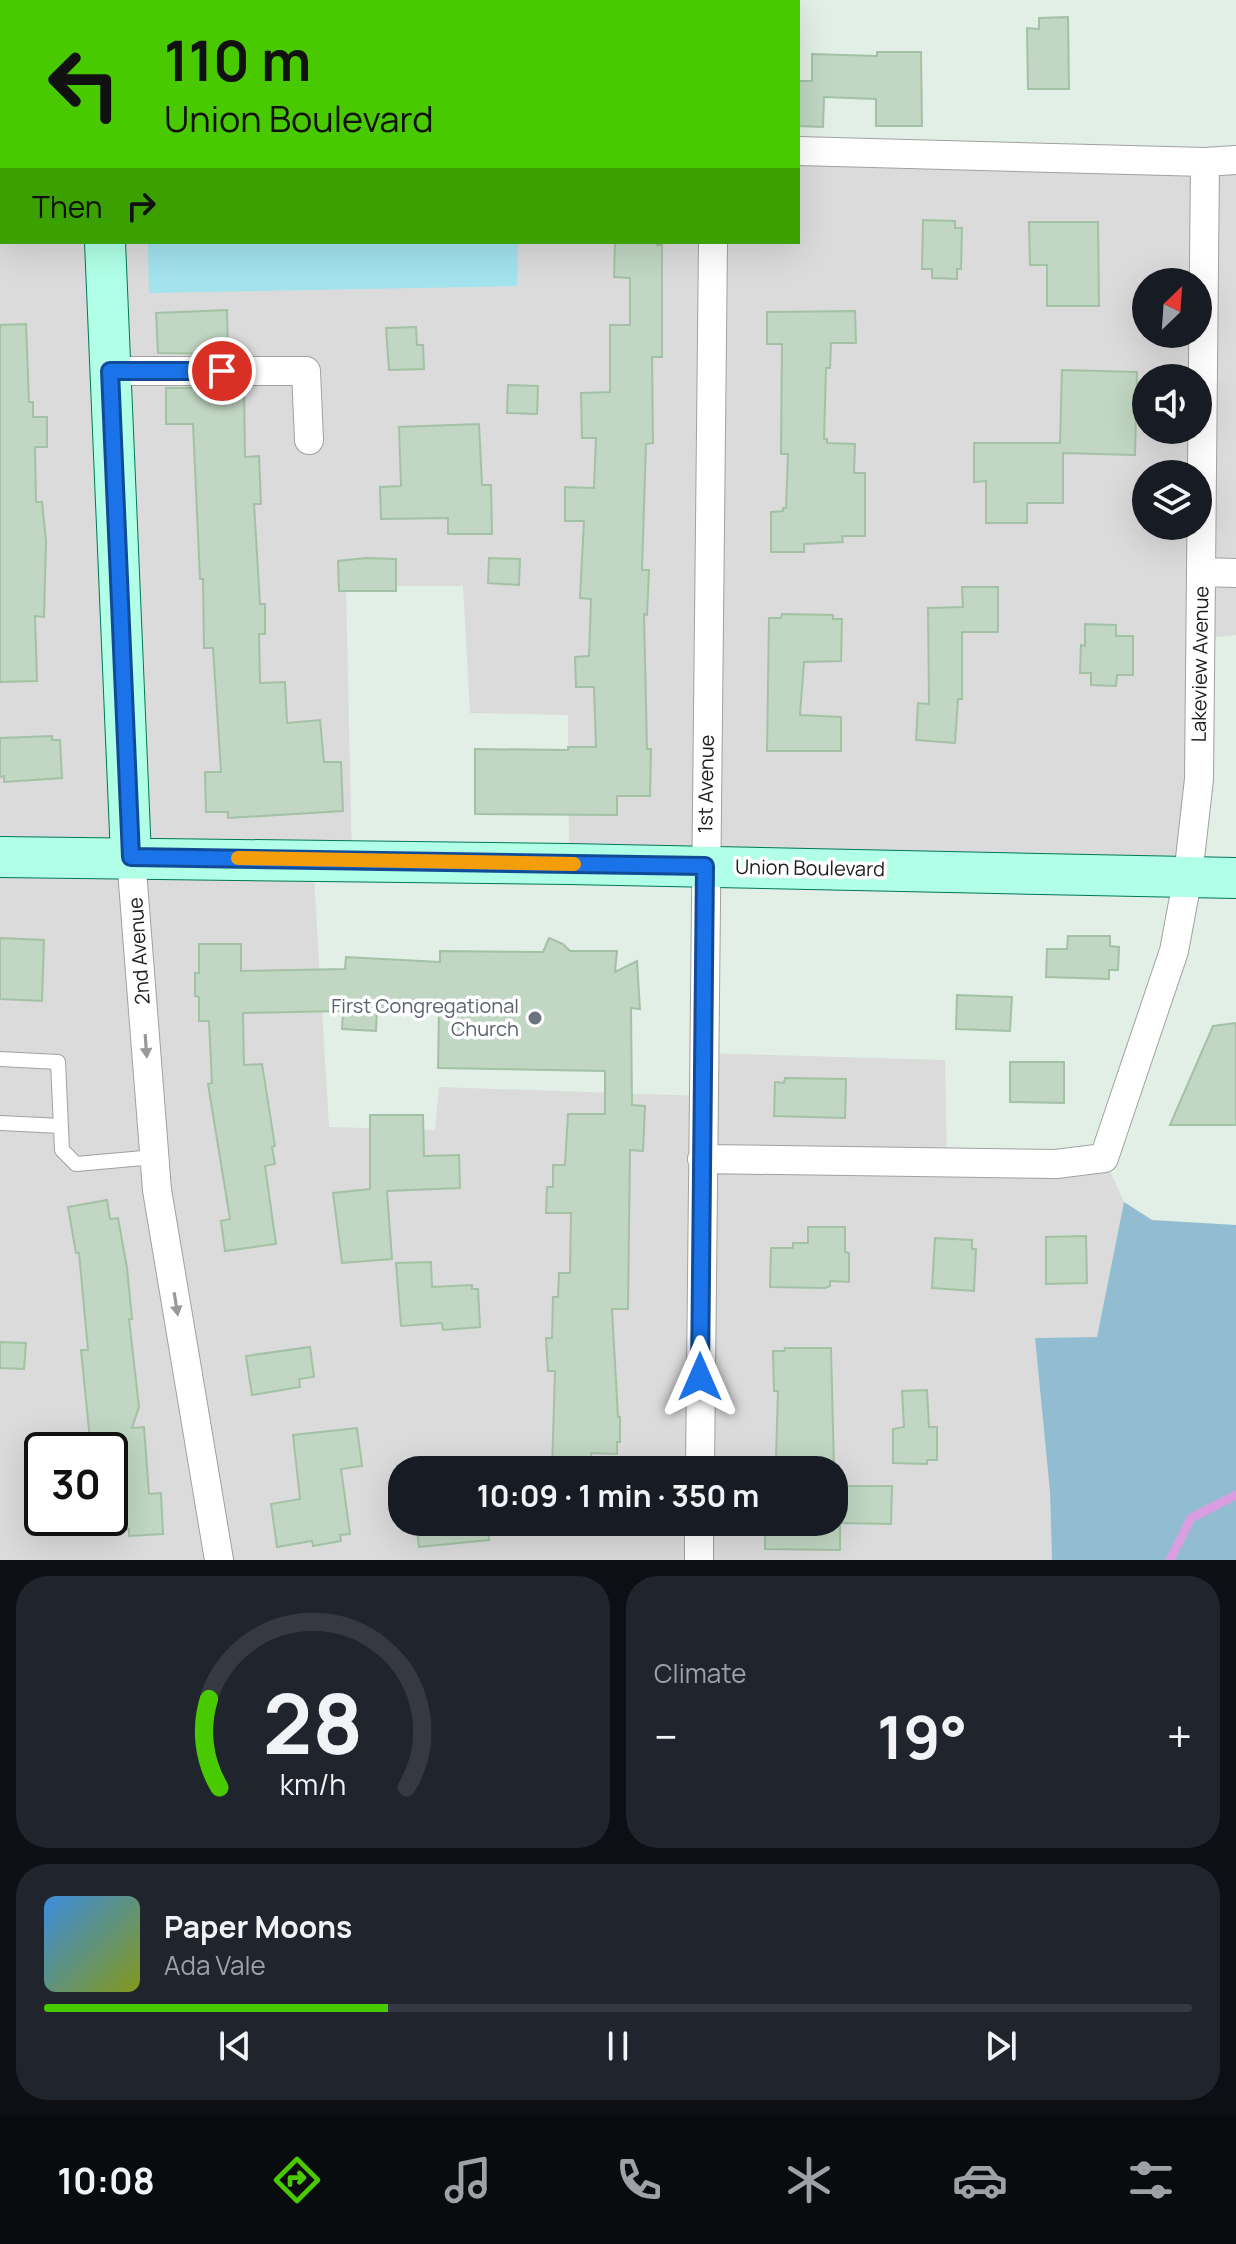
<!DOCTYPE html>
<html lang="en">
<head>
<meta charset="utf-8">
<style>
	:root { --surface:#171b24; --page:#20242c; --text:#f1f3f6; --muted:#9ea1a6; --line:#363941; --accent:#49ca00 }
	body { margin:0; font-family:Manrope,sans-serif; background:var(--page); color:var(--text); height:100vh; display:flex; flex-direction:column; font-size:30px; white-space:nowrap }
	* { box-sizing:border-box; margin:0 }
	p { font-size:26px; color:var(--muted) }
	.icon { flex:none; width:44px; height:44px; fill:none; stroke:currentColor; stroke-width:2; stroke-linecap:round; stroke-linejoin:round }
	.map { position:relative; height:1560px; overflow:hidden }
	.details { display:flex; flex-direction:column; gap:16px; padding:16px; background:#0d0f14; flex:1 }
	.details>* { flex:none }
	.hud { position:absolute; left:0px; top:0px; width:800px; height:244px; box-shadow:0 8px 32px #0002; background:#49ca00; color:#111; overflow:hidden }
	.needle { width:52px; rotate:25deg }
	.controls { position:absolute; left:1132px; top:268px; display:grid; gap:16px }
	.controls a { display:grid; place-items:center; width:80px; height:80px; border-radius:50%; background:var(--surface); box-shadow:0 8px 32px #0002; font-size:40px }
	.speed { position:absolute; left:24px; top:1432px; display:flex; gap:16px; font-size:40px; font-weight:700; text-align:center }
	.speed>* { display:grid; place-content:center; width:104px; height:104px; border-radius:50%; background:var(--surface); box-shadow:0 8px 32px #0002; line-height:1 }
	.speed .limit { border:4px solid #111; border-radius:12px; background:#fff; color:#111 }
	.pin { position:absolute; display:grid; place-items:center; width:68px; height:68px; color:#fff; margin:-34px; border:4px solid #fff; border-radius:50%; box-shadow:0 2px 8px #0007 }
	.me { position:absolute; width:88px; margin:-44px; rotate:0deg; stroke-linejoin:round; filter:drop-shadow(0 0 6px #0008) }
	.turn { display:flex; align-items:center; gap:28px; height:168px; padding:0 32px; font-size:36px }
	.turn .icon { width:104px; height:104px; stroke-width:2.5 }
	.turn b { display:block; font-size:56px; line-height:68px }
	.then { display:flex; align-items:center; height:76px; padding:0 32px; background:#0003; gap:16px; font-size:30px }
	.big { font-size:60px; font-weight:700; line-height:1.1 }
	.details .card { flex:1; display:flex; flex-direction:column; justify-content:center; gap:12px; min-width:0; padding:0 28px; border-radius:32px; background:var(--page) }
	.details .dial { align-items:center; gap:0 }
	.dial svg { height:208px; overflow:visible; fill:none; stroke:var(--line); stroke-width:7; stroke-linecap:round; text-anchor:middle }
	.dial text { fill:var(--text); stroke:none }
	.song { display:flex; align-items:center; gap:24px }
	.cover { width:96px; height:96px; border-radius:12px; background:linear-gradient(135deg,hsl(210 70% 55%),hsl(70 70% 35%)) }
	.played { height:8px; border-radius:4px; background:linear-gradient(90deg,var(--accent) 30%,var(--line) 30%) }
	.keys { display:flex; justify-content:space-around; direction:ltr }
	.heat { display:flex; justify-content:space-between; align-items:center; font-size:44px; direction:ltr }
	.details .tiles { flex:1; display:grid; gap:16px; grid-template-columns:1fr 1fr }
	.card:last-child { grid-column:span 2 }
	.trip { position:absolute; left:388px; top:1456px; width:460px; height:80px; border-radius:32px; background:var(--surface); box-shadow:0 8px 32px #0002; font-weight:700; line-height:80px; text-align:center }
	.menu { display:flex; height:128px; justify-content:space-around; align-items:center; background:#090b0e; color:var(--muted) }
	.menu .icon { width:56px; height:56px }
	.menu .on { color:var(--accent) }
	.menu b { font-size:36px; color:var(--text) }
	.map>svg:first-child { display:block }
</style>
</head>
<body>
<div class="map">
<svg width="1236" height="1560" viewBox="0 0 1236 1560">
	<rect width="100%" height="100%" fill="#e2efe6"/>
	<!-- residential -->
	<path fill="#dadbda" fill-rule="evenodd" d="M0,0H719L2,2V242H798V151L1236,162V635L1200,639L1188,876L569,864L568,715L470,713L463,586H346L352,860H313L329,1127L435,1130L439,1087L702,1096L703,1053L945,1060L947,1162L1104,1158L1124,1202L1097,1337L1035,1338L1050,1492L1052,1560H0ZM1146,282H1198V334H1146ZM1146,378H1198V430H1146ZM1146,474H1198V526H1146ZM42,1450H110V1518H42ZM402,1470H834V1522H402Z"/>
	<!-- grass -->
	<path fill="#a2e3ee" d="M148,242H518L517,286L149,293Z"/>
	<!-- forest -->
	<path fill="#92bcd2" d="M1124,1202L1152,1220L1236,1225V1560H1052L1050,1492L1035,1338L1097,1337Z"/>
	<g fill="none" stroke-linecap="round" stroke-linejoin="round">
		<!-- stream -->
		<path stroke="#d89ee1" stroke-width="9" d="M1170,1560L1191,1518L1236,1495"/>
	</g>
	<!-- building -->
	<path fill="#c1d6c3" stroke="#a3c2a5" stroke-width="2" d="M1068,17L1069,89H1028L1027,28L1039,29V18Z
		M877,52H921L922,126H876V99L824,97L823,127L798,126V81H812V54L877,56Z
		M923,220L955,221V228H962L961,269H957V279L932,278V269H922Z
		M1029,222H1098L1099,306H1047V265H1030Z
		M615,242H657V245H662V357H652L653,443L646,444L642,570H649L647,615L644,614L647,749H651L650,796H617V815L475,814V749L568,750V747H596L594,687H576L575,657L589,656L591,599L580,598L584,521H565V487L594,488L596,438H582L581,393L610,392V325H630V278L614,277Z
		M227,310L228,354L158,353L156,313Z
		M855,311L856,343H831L830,368H826L824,439H827V443L855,444L854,473H865V536H842L843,542L804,544V552H771V512L783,511V508H786L788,454H781L782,344H767V312Z
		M26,324L29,402H33V417H47V447H35L36,502H42L46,541L44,617L35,616L37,681L0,682V325Z
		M416,327L417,345H423L424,369L389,370L386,328Z
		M1062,370L1137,372L1135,455L1063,453V503H1027V523H986V481L974,482V443H1060Z
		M508,385L538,386L537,414L507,413Z
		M166,388H244L245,457L259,456L261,504H254L260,604H265V634H259L260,683L285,682L287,723L320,720L324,762H341L343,811L228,818V812H206L205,772H221L213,648H204L203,579H200L193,424H166Z
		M479,424L482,485H491L492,534H448V518L381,519L380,487L401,486L399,427Z
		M366,558L396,559V591H339L338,561Z
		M489,558L520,559L519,585L488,583Z
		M962,587H998V632H962V699H958L955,743L916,740L918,703L929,704L928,608L963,607Z
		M782,614L833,615V619H842L841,661L804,662L800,715L841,717V751H767L769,618H781Z
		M1085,624L1116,625V636H1133V675H1117L1116,686L1091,685V673H1080L1081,645L1085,646Z
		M52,736V740H60L62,778L4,782V776L0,777V738Z
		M1068,936H1110V946L1119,947L1118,970H1109V979L1046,977L1047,949H1067Z
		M0,938L44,940L42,1001L0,999Z
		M549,938L563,944L570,951H617L615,972L637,961L640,1009L631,1008L632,1105L645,1106L643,1151L630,1150L628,1309H612L618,1417H620V1442H617V1454L591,1453V1470H552L555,1371H548L546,1338H552L553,1297H558L559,1273H570L571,1213H546L547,1187H553V1165H565L568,1114H605V1071L438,1068L439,1010L377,1008L376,1031L342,1029L343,1011L243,1013L244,1065L262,1064L275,1146L272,1147L275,1164L265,1166L276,1244L225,1251L221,1221L230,1219L208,1084L212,1083L209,1021H199V997L195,996V973H199V944H241V971L345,969L346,957L440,962V951L543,952Z
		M957,995L1012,997L1010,1031L956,1029Z
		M1236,1023V1125H1170L1213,1026Z
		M1010,1062H1064V1103L1010,1102Z
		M785,1078L846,1079L845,1118L774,1116L775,1082L784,1083Z
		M370,1115H423L424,1156L459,1155L460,1188L387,1191L392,1259L342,1263L333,1193L370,1189Z
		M107,1200L110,1219L118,1218L127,1268L132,1319H129L139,1407L132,1428L144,1427L149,1494L161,1493L163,1534L129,1536V1529L110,1530V1450H91L81,1350H88L79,1253H76L68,1207Z
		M808,1227H845V1252L849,1253V1282L830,1281V1286L825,1288L770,1287L771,1248H793V1243H808Z
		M1086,1236L1087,1283L1046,1284V1237Z
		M935,1238L972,1240V1249H976L974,1291L932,1288Z
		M431,1262L432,1287L472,1285V1289H478L480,1327L443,1330L442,1323L401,1326L396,1263Z
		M0,1342L26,1343L24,1369L0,1368Z
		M310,1347L314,1377L299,1379L300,1387L252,1395L246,1356Z
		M785,1348H831L834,1469L787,1467L788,1458H776L778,1391H774L773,1351H784Z
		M927,1390L929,1427H937V1460H927V1464L893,1463V1429L904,1427L902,1391Z
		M357,1428L362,1466L341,1469L350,1534L340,1535L341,1541L313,1546L312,1541L277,1547L271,1504L300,1499L293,1435Z
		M834,1486H892L891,1524L840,1523V1550L765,1549V1522H834Z
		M416,1522H488L489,1540L419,1547Z"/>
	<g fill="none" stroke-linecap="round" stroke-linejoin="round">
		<!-- lane casing -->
		<g stroke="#a1a1a1" stroke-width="16">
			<path id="lane" d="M0,1059L58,1062L62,1150L76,1164L155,1157
				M0,1123L61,1126"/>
		</g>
		<!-- street casing -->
		<g stroke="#a1a1a1" stroke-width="30">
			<path id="street" d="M798,151L1205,162L1236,160
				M110,371H306L309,440
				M1201,572L1236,573
				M131,857L157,1190L219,1560
				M702,1159L1056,1164L1104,1158L1174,951L1188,876L1199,779L1205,162
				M700,1470L713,242
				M699,1560V1522"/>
		</g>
		<!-- secondary casing -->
		<g stroke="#007859" stroke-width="42">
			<path id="secondary" d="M94,0V2
				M105,242L131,857
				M0,857L569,864L1236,878"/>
		</g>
		<!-- lane -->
		<use href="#lane" stroke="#fff" stroke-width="14"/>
		<!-- street -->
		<use href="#street" stroke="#fff" stroke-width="28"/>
		<!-- secondary -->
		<use href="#secondary" stroke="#b0ffe6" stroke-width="40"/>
		<!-- rail -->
		<path stroke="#6b6b6b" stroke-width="6" stroke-dasharray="16 16" stroke-linecap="butt" d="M448,2L465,0
			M600,2L616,0
			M0,55H2
			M0,75H2
			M0,94L2,93"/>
	</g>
	<!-- one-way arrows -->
	<defs><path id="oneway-solid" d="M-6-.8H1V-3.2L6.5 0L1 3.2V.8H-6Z" transform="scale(2)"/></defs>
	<g fill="#999">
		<use href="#oneway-solid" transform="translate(146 1046) rotate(86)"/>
		<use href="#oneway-solid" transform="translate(176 1304) rotate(81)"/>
	</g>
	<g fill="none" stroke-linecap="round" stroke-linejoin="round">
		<!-- route casing -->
		<g stroke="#114b97" stroke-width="20">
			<path id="route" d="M222,371H110L131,857L705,866L700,1377"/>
		</g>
		<!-- route -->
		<use href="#route" stroke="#1a73e8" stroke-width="14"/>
		<!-- slow -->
		<path stroke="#f59e0b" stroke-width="14" d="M238,858L574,864"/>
	</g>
	<!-- markers -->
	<circle fill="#6b7280" stroke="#fff" stroke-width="3" cx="535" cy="1018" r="8"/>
	<g text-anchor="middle" stroke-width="7" stroke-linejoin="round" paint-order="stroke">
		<!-- street labels -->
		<g font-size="20" fill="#1d1d1d" stroke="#fff">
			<text transform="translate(1200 664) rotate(-89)" y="7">Lakeview Avenue</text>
			<text transform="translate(706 784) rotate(-89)" y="7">1st Avenue</text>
			<text transform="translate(810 868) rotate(1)" y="7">Union Boulevard</text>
			<text transform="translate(139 951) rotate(-94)" y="7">2nd Avenue</text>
		</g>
		<!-- worship labels -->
		<g font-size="20" fill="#5b616d" stroke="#fff" text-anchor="end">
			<text x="519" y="1013">First Congregational<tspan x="519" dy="23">Church</tspan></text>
		</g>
	</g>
</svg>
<div class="controls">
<a><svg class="needle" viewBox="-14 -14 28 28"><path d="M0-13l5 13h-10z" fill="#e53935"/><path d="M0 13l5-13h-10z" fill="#9ea1a6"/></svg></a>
<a><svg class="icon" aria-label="sound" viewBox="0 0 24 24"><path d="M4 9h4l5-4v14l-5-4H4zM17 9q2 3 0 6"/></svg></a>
<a><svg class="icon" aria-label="layers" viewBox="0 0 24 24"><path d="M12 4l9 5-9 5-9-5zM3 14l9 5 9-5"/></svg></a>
</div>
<div class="speed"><div class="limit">30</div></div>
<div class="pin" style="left:222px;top:371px;background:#d93025"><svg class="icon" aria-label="arrive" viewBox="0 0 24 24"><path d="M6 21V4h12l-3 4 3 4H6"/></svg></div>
<svg class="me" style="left:700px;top:1377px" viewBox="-20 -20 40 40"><path d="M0-17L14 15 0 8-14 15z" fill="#1a73e8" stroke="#fff" stroke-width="4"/></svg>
<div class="trip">10:09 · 1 min · 350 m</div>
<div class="hud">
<div class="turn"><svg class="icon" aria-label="left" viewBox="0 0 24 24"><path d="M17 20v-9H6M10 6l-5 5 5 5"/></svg><div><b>110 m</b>Union Boulevard</div></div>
<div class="then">Then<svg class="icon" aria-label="right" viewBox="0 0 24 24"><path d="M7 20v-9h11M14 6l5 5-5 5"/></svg></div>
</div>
</div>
<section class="details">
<div class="tiles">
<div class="card dial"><svg viewBox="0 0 100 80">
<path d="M14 69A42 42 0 1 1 86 69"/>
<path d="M14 69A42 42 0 0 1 10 35" stroke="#49ca00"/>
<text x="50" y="56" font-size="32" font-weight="700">28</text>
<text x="50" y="72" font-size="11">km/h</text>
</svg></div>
<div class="card"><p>Climate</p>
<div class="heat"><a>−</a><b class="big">19°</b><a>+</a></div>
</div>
<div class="card">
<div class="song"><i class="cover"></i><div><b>Paper Moons</b><p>Ada Vale</p></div></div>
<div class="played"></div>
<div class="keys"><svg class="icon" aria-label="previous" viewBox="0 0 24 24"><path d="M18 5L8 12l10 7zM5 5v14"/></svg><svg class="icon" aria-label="pause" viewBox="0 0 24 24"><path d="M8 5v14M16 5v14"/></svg><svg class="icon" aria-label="next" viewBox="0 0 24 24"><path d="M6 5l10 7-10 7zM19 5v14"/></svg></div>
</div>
</div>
</section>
<nav class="menu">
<b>10:08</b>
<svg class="icon on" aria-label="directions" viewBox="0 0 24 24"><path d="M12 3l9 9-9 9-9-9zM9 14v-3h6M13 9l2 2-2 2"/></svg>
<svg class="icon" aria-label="music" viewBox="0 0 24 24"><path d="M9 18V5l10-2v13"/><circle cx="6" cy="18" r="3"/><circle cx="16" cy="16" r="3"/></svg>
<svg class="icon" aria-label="phone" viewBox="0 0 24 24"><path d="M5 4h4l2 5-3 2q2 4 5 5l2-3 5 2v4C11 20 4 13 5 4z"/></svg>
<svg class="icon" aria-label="climate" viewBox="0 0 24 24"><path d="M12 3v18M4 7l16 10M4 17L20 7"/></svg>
<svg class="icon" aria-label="car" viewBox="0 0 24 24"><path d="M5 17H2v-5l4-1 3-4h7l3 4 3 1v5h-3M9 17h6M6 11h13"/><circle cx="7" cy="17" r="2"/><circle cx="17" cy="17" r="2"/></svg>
<svg class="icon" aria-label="filters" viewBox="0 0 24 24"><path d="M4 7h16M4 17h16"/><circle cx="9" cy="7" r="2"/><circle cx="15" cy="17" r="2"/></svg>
</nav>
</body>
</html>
